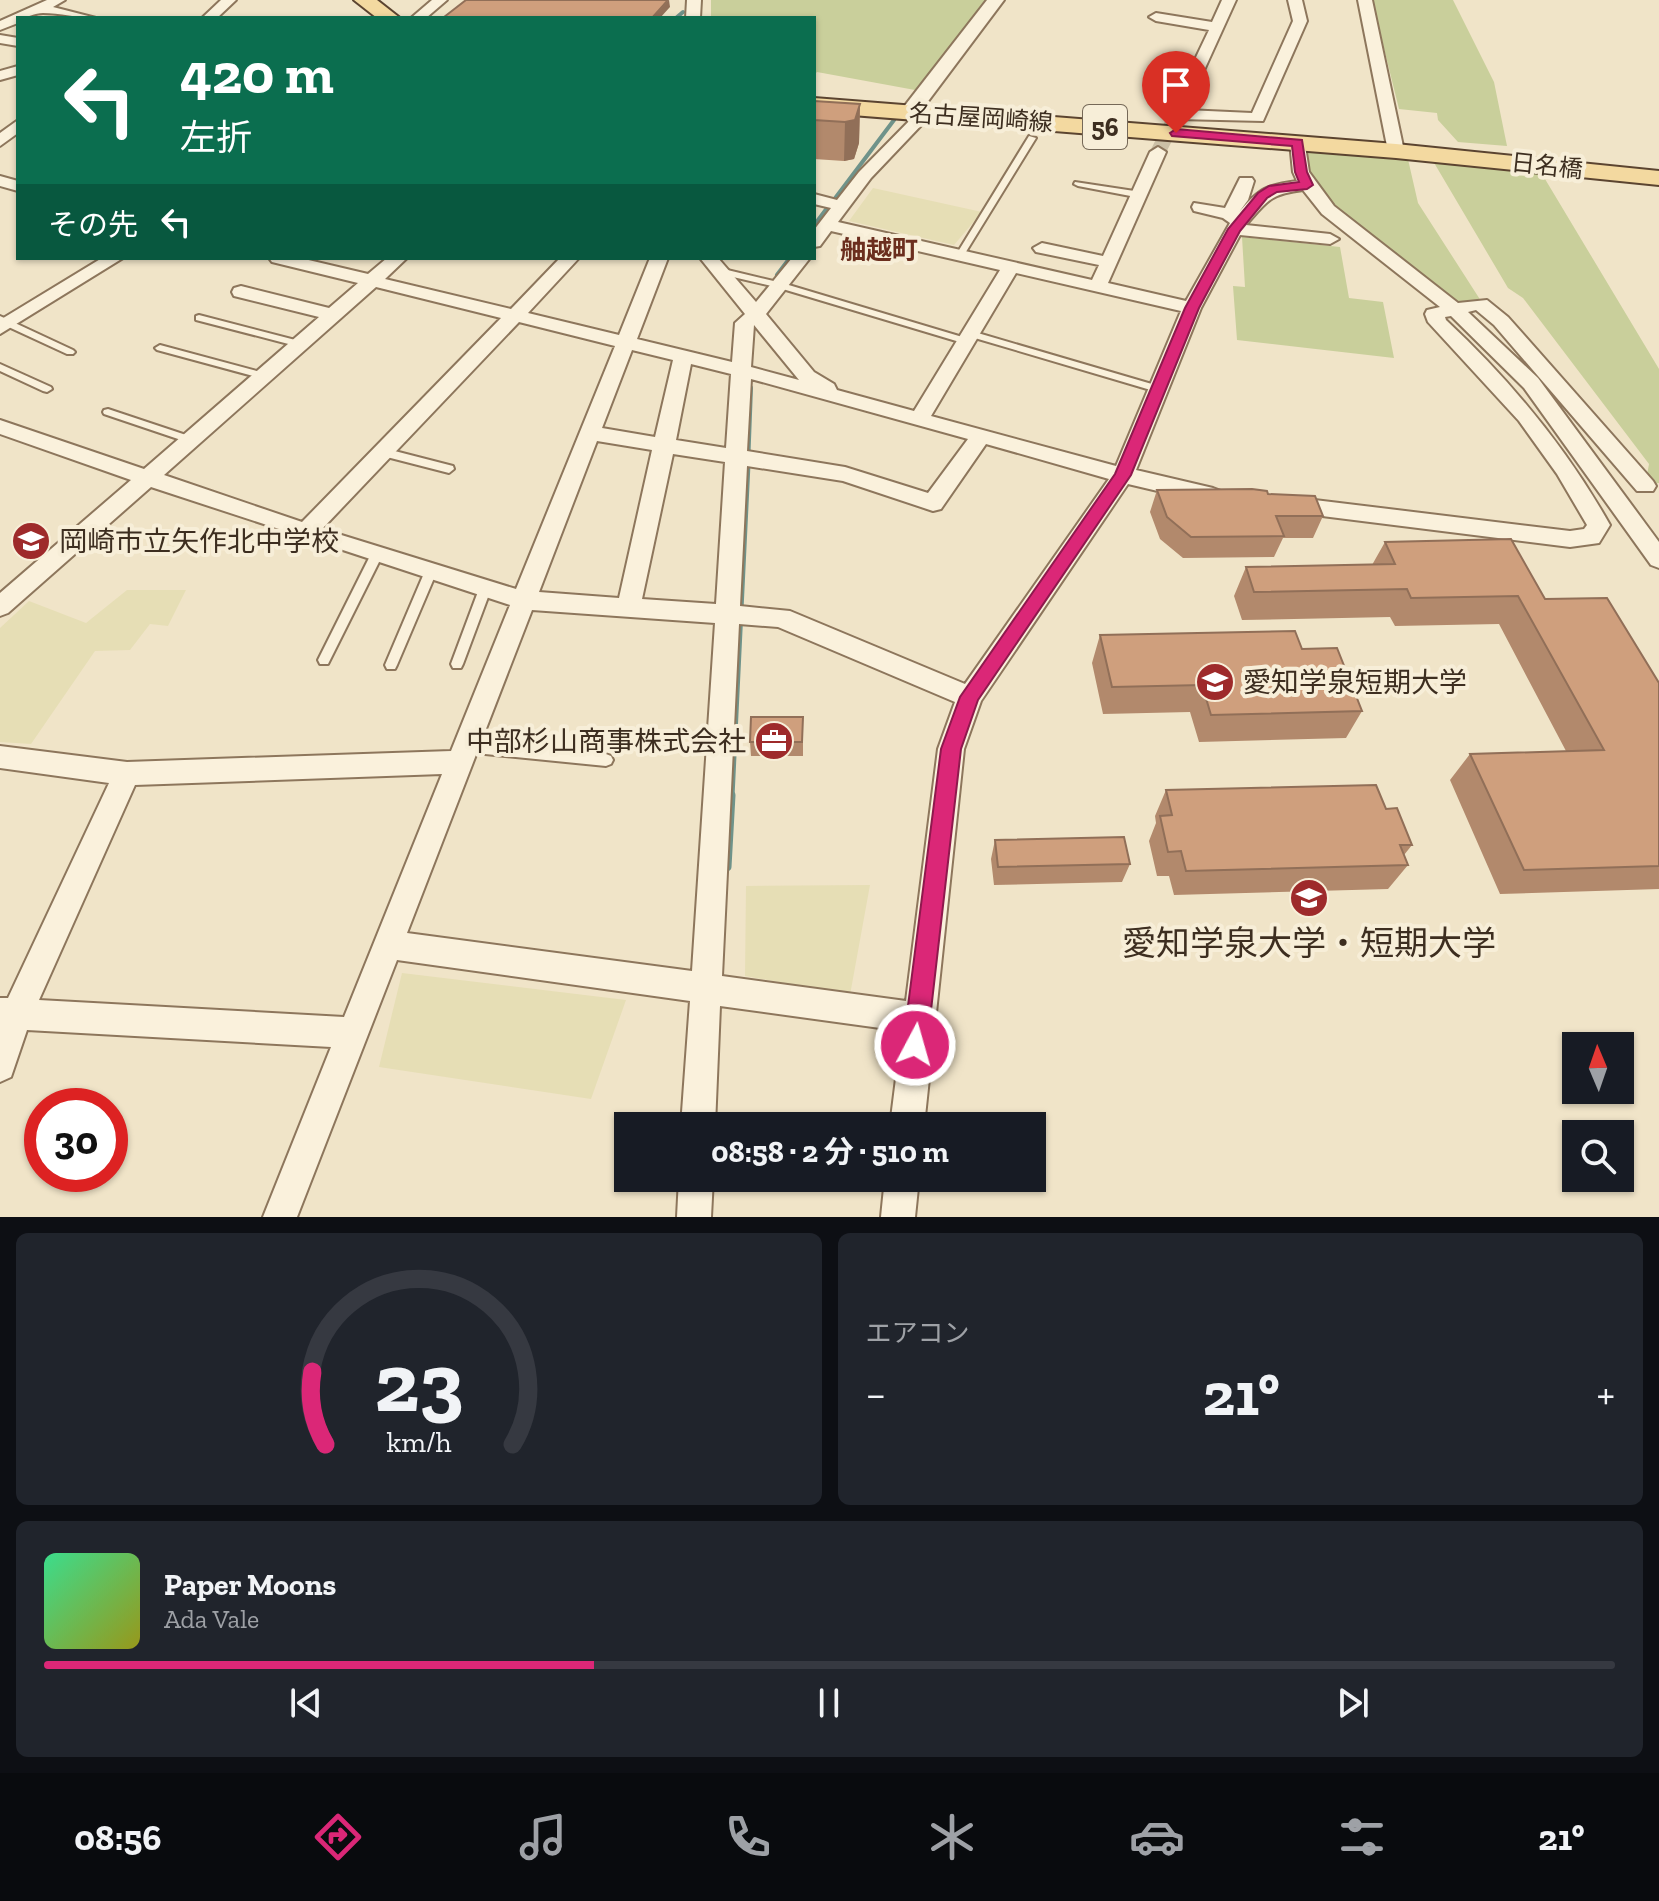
<!DOCTYPE html>
<html lang="ja">
<head>
<meta charset="utf-8">
<style>
	:root { --surface:#171b24; --page:#20242c; --text:#f1f3f6; --muted:#9ea1a6; --line:#363941; --accent:#db2777 }
	body { margin:0; font-family:"Zilla Slab","Noto Sans JP",serif; background:var(--page); color:var(--text); height:100vh; display:flex; flex-direction:column; font-size:30px; white-space:nowrap }
	* { box-sizing:border-box; margin:0 }
	p { font-size:26px; color:var(--muted) }
	.icon { flex:none; width:44px; height:44px; fill:none; stroke:currentColor; stroke-width:2; stroke-linecap:round; stroke-linejoin:round }
	.map { position:relative; height:1217px; overflow:hidden }
	.details { display:flex; flex-direction:column; gap:16px; padding:16px; background:#0d0f14; flex:1 }
	.details>* { flex:none }
	.banner { position:absolute; left:16px; top:16px; width:800px; height:244px; border-radius:0px; box-shadow:0 2px 6px #0004; background:#0b6e4f; color:#fff; overflow:hidden }
	.needle { width:52px; rotate:358deg }
	.tools { position:absolute; left:1562px; top:1032px; display:grid; gap:16px }
	.tools a { display:grid; place-items:center; width:72px; height:72px; border-radius:0px; background:var(--surface); box-shadow:0 2px 6px #0004; font-size:40px }
	.speed { position:absolute; left:24px; top:1088px; display:flex; gap:16px; font-size:40px; font-weight:700; text-align:center }
	.speed>* { display:grid; place-content:center; width:104px; height:104px; border-radius:50%; background:var(--surface); box-shadow:0 2px 6px #0004; line-height:1 }
	.speed .limit { border:12px solid #d22; background:#fff; color:#111 }
	.pin { position:absolute; display:grid; place-items:center; width:68px; height:68px; color:#fff; margin:-82px -34px; border-radius:50% 50% 50% 0; rotate:-45deg; box-shadow:0 0 8px #0007 }
	.pin .icon { rotate:45deg }
	.me { position:absolute; width:88px; margin:-44px; rotate:6deg; stroke-linejoin:round; filter:drop-shadow(0 0 6px #0008) }
	.turn { display:flex; align-items:center; gap:28px; height:168px; padding:0 32px; font-size:36px }
	.turn .icon { width:104px; height:104px; stroke-width:2.5 }
	.turn b { display:block; font-size:56px; line-height:68px }
	.then { display:flex; align-items:center; height:76px; padding:0 32px; background:#0003; gap:16px; font-size:30px }
	.big { font-size:60px; font-weight:700; line-height:1.1 }
	.details .tile { flex:1; display:flex; flex-direction:column; justify-content:center; gap:12px; min-width:0; padding:0 28px; border-radius:12px; background:var(--page) }
	.details .dial { align-items:center; gap:0 }
	.dial svg { height:208px; overflow:visible; fill:none; stroke:var(--line); stroke-width:7; stroke-linecap:round; text-anchor:middle }
	.dial text { fill:var(--text); stroke:none }
	.song { display:flex; align-items:center; gap:24px }
	.cover { width:96px; height:96px; border-radius:12px; background:linear-gradient(135deg,hsl(150 70% 55%),hsl(60 70% 35%)) }
	.played { height:8px; border-radius:4px; background:linear-gradient(90deg,var(--accent) 35%,var(--line) 35%) }
	.keys { display:flex; justify-content:space-around; direction:ltr }
	.heat { display:flex; justify-content:space-between; align-items:center; font-size:44px; direction:ltr }
	.details .tiles { flex:1; display:grid; gap:16px; grid-template-columns:1fr 1fr }
	.tile:last-child { grid-column:span 2 }
	.trip { position:absolute; left:614px; top:1112px; width:432px; height:80px; border-radius:0px; background:var(--surface); box-shadow:0 2px 6px #0004; font-weight:700; line-height:80px; text-align:center }
	.tab-bar { display:flex; height:128px; justify-content:space-around; align-items:center; background:#090b0e; color:var(--muted) }
	.tab-bar .icon { width:56px; height:56px }
	.tab-bar .selected { color:var(--accent) }
	.tab-bar b { font-size:36px; color:var(--text) }
	.map>svg:first-child { display:block }
</style>
</head>
<body>
<div class="map">
<svg width="1659" height="1217" viewBox="0 0 1659 1217">
	<rect width="100%" height="100%" fill="#f0e4c8"/>
	<!-- farmland -->
	<path fill="#e6deb5" d="M873,188L982,212L954,245L849,221Z
		M127,590H186L168,626L150,624L130,650L95,651L31,744L0,742V628L29,601L86,623Z
		M870,885L850,995L745,976L746,886Z
		M402,973L626,1000L591,1099L379,1067Z"/>
	<!-- green -->
	<path fill="#c9cf9b" d="M711,0H987L915,90L817,72L814,75V18H711Z
		M1372,0H1453L1494,82L1507,146L1458,142L1438,120L1437,113L1399,109Z
		M1308,147L1407,155L1418,203L1481,301L1454,303L1332,209L1306,173Z
		M1433,161L1542,174L1659,369V483L1645,486L1649,464L1523,298L1508,288Z
		M1242,237L1340,247L1349,298L1383,302L1394,358L1237,340L1233,286L1245,287Z"/>
	<g fill="none" stroke-linecap="round" stroke-linejoin="round">
		<!-- stream-far3 -->
		<path stroke="#6f938a" stroke-width="4" d="M676,18L683,12
			M830,205L894,120"/>
		<!-- stream-far2 -->
		<path stroke="#6f938a" stroke-width="6" d="M814,227L832,203
			M778,275L791,258
			M747,466L750,388"/>
		<!-- stream-far1 -->
		<path stroke="#6f938a" stroke-width="7" d="M731,797L747,464"/>
		<!-- stream -->
		<path stroke="#6f938a" stroke-width="9" d="M727,867L731,795"/>
		<!-- minor-tunnel -->
		<path stroke="#ccc0a6" stroke-width="15" stroke-dasharray="15 7" stroke-linecap="butt" d="M1158,152L1177,114"/>
		<!-- service casing -->
		<g stroke="#8d765c" stroke-width="4">
			<path id="service" d="M1029,136L1036,138L964,255L963,257H957L956,255Z
				M1075,182L1141,192L1145,195L1141,198L1078,186L1074,184Z
				M719,268L782,283L969,339L971,341L969,343H963L776,287L716,273V269Z
				M199,315L303,342L305,344L300,347L196,320V316Z
				M0,316L73,350L75,352L73,354H67L0,323Z
				M971,331L1162,387L1163,389L1158,392L1154,391L968,336V332Z
				M160,345L268,374L269,376L264,379L157,350L155,348Z
				M0,364L51,387L52,389L47,392L43,391L0,371Z
				M108,409L195,438L196,440L195,442H187L104,414L103,412L104,410Z
				M383,448L453,466L454,469L449,473L379,455L378,452Z
				M377,550L383,554L328,664H320L318,660L371,554Z
				M431,567L437,571L397,665L395,669H387L385,665L425,571Z
				M485,585L491,589L463,664L461,668H453L451,664L479,589Z
				M465,740L606,754L611,756L613,760L611,764L606,766L465,752L460,750L458,746L460,742Z"/>
		</g>
		<!-- minor casing -->
		<g stroke="#8d765c" stroke-width="4">
			<path id="minor" d="M47,0H65L53,7L96,18C78,18 59,13 43,13C35,13 27,18 18,18V23L0,30V21Z
				M221,0H236L217,18H202Z
				M432,0H447L426,18H411Z
				M687,0H701L700,18H686Z
				M1222,0H1236L1186,110L1252,113L1293,21L1288,0H1302L1307,21L1263,121L1177,119L1169,114L1209,30L1156,21L1149,17L1156,13L1212,22Z
				M1358,0H1372L1404,151L1402,154L1396,156L1388,151Z
				M0,35L18,38V46L0,43Z
				M18,66V75L0,80V71Z
				M924,109L929,111V117L871,178L838,222L1092,280L1099,265L1036,252L1033,248L1042,243L1103,256L1150,152L1158,147L1166,152L1108,283L1186,301L1230,223L1223,218L1194,211L1192,207L1194,203L1225,208L1240,178H1252L1254,181L1248,200L1239,212C1260,188 1266,185 1297,181L1293,172L1290,142L1298,137L1304,139L1309,172L1334,206L1458,303L1487,300L1508,317L1653,481L1656,486L1653,491H1637L1494,325L1476,310L1468,312L1538,378L1659,542V568L1651,565L1524,388L1451,316L1445,317L1446,320C1511,381 1566,447 1610,525L1599,543L1570,547L1282,511L1279,505L1282,499L1290,497L1570,531L1584,529L1587,525L1557,474L1519,421L1428,322L1425,314L1427,310L1440,307L1322,214L1303,190C1270,194 1267,201 1246,225L1330,234L1339,239L1330,244L1240,235L1201,308L1136,470L1213,488L1221,491L1224,496L1221,501L1213,504L1128,484L981,701L964,749L924,1126H890L902,1031L720,1006L715,1126H681L690,1001L397,960L297,1217H263L331,1047L27,1030L11,1077L0,1082V998H8L109,783L0,768V746L127,762L451,751L510,605L151,487L8,613L0,616V593L131,480L0,434V420L144,469L319,317L234,296L232,292L234,288L241,286L329,308L358,283L272,262L269,258H300L368,274L387,258H407L385,279L511,309L560,258H579L528,313L619,335L650,258H668L637,339L732,362L735,323L745,314L700,258H718L756,302L792,258H810L766,314L814,372L834,384L837,390L914,411L1000,270L831,231L820,246L814,247V230L831,208L814,204V194L837,200L859,172L919,111ZM1016,273L1181,311L1116,466L931,416ZM376,287L501,318L302,522L164,475ZM519,322L615,346L516,589L322,529ZM754,325L799,380L751,367ZM632,350L673,360L655,437L602,428ZM691,364L731,374L726,448L676,440ZM751,379L968,439L928,493L845,467L747,451ZM597,441L652,450L619,598L539,592ZM986,444L1109,479L965,684L790,611L740,606L747,466L843,481L933,511L941,509ZM673,454L725,462L716,604L642,599ZM532,610L715,623L692,971L407,933ZM739,624L778,627L955,702L938,749L906,1001L722,976ZM442,774L344,1017L39,1000L135,785Z
				M18,120V133L0,146V133Z
				M0,176L18,181V191L0,186Z
				M102,258H123L0,334V320Z
				M679,1178H713L711,1217H677Z
				M885,1178H919L915,1217H881Z"/>
		</g>
		<!-- tertiary casing -->
		<g stroke="#8d765c" stroke-width="4">
			<path id="tertiary" d="M987,0H1004L917,116H903L900,112L903,108Z"/>
		</g>
		<!-- primary casing -->
		<g stroke="#5b4430" stroke-width="4">
			<path id="primary" d="M354,0H377L400,18H377Z
				M814,98L1396,144L1659,171V185L1396,158L814,112Z"/>
		</g>
		<!-- service -->
		<use href="#service" fill="#faf1dc" fill-rule="evenodd"/>
		<!-- minor -->
		<use href="#minor" fill="#faf1dc" fill-rule="evenodd"/>
		<!-- tertiary -->
		<use href="#tertiary" fill="#faf1dc" fill-rule="evenodd"/>
		<!-- primary -->
		<use href="#primary" fill="#f3d9a0" fill-rule="evenodd"/>
	</g>
	<!-- wall -->
	<path fill="#b2896c" d="M814,101L860,104L859,143L854,159L844,161L814,159Z
		M1157,490L1268,494L1323,516L1313,538H1283L1274,557L1183,558L1160,539L1150,512Z
		M1385,542L1545,599L1659,683V889L1500,894L1450,780L1470,754L1566,751L1499,624L1395,626L1390,617L1242,620L1234,596L1246,567L1372,565Z
		M1100,635L1302,649L1362,711L1346,738L1199,742L1190,712L1103,714L1092,663Z
		M803,731V756H751L750,742Z
		M1166,790L1386,809L1412,845L1404,855L1408,865L1388,889L1174,895L1169,876H1157L1149,841L1156,823L1155,816Z
		M995,840L1130,864L1122,882L994,885L991,859Z"/>
	<!-- shaded-wall -->
	<path fill="#916f58" d="M669,0L670,7L660,18H652Z
		M860,104L859,143L854,159L844,161L845,122Z"/>
	<!-- building -->
	<path fill="#cf9f7d" stroke="#916f58" stroke-width="2" d="M466,0H668L652,18H445L444,17Z
		M814,101L860,104L855,120L845,122L814,120Z
		M1252,489L1267,491L1268,494L1315,496L1323,516H1276L1284,536L1191,537L1167,517L1157,490Z
		M1511,539L1545,599L1607,598L1659,683V866L1524,870L1470,754L1604,750L1518,596L1411,598L1407,589L1254,592L1246,567L1395,564L1385,542Z
		M1295,631L1302,649L1337,648L1362,711L1211,715L1202,685L1112,687L1100,635Z
		M751,717H803L802,742H750Z
		M1376,785L1386,809L1397,808L1412,845H1400L1408,865L1186,871L1181,851L1168,852L1160,816L1172,815L1166,790Z
		M1124,837L1130,864L998,867L995,840Z"/>
	<!-- route -->
	<path fill="#db2777" stroke="#8e194d" stroke-width="2" d="M1176,129L1302,140L1307,172L1313,185L1307,189L1277,192L1267,198L1240,231L1199,308L1131,475L978,700L961,749L927,1045L924,1054L915,1057L907,1054L903,1045L941,749L960,697L1115,474L1185,308L1228,229L1258,193L1269,186L1299,182L1295,172L1292,146L1172,136L1170,133Z"/>
	<!-- icons -->
	<defs>
		<g id="school-disc" transform="scale(2)"><circle r="9.5" fill="#9e2a2b" stroke="#f7eed8"/><path d="M0-5L7-2L0 1L-7-2ZM-4 1L0 2.5L4 1V4Q0 6-4 4Z" fill="#fff"/></g>
		<g id="university-disc" transform="scale(2)"><circle r="9.5" fill="#9e2a2b" stroke="#f7eed8"/><path d="M0-5L7-2L0 1L-7-2ZM-4 1L0 2.5L4 1V4Q0 6-4 4Z" fill="#fff"/></g>
		<g id="office-disc" transform="scale(2)"><circle r="9.5" fill="#9e2a2b" stroke="#f7eed8"/><path d="M-6-3h4V-5.5h4V-3h4V5H-6ZM-1-4.5V-3h2v-1.5ZM-6 0V1H6V0Z" fill="#fff"/></g>
	</defs>
	<g fill-rule="evenodd">
		<use href="#school-disc" x="31" y="541"/>
		<use href="#university-disc" x="1215" y="682"/>
		<use href="#office-disc" x="774" y="741"/>
		<use href="#school-disc" x="1309" y="898"/>
	</g>
	<g text-anchor="middle" stroke-width="8" stroke-linejoin="round" paint-order="stroke">
		<!-- far-street labels -->
		<g font-size="24" fill="#3d2e20" stroke="#f7eed8">
			<text transform="translate(981 118) rotate(4)" y="8">名古屋岡崎線</text>
			<text transform="translate(1547 166) rotate(6)" y="8">日名橋</text>
		</g>
		<!-- shield labels -->
		<rect fill="#f7eed8" stroke="#756857" stroke-width="2" x="1083" y="105" width="44" height="44" rx="6"/>
		<g font-size="26" font-weight="bold" fill="#3d2e20">
			<text x="1105" y="136">56</text>
		</g>
		<!-- far-quarter labels -->
		<g font-size="26" font-weight="bold" fill="#6b2e1e" stroke="#f7eed8">
			<text x="879" y="259">舳越町</text>
		</g>
		<!-- poi labels -->
		<g font-size="28" fill="#3d2e20" stroke="#f7eed8" text-anchor="start">
			<text x="59" y="551">岡崎市立矢作北中学校</text>
			<text x="1243" y="692">愛知学泉短期大学</text>
			<text x="746" y="751" text-anchor="end">中部杉山商事株式会社</text>
		</g>
		<!-- near-poi labels -->
		<g font-size="34" fill="#3d2e20" stroke="#f7eed8">
			<text x="1309" y="955">愛知学泉大学・短期大学</text>
		</g>
	</g>
</svg>
<div class="tools">
<a><svg class="needle" viewBox="-14 -14 28 28"><path d="M0-13l5 13h-10z" fill="#e53935"/><path d="M0 13l5-13h-10z" fill="#9ea1a6"/></svg></a>
<a><svg class="icon" aria-label="search" viewBox="0 0 24 24"><circle cx="10" cy="10" r="6"/><path d="M15 15l6 6"/></svg></a>
</div>
<div class="speed"><div class="limit">30</div></div>
<div class="pin" style="left:1176px;top:133px;background:#d93025"><svg class="icon" aria-label="arrive" viewBox="0 0 24 24"><path d="M6 21V4h12l-3 4 3 4H6"/></svg></div>
<svg class="me" style="left:915px;top:1045px" viewBox="-20 -20 40 40"><circle r="17" fill="#db2777" stroke="#fff" stroke-width="3"/><path d="M0-11L8 9 0 5-8 9z" fill="#fff"/></svg>
<div class="trip">08:58 · 2 分 · 510 m</div>
<div class="banner">
<div class="turn"><svg class="icon" aria-label="left" viewBox="0 0 24 24"><path d="M17 20v-9H6M10 6l-5 5 5 5"/></svg><div><b>420 m</b>左折</div></div>
<div class="then">その先<svg class="icon" aria-label="left" viewBox="0 0 24 24"><path d="M17 20v-9H6M10 6l-5 5 5 5"/></svg></div>
</div>
</div>
<section class="details">
<div class="tiles">
<div class="tile dial"><svg viewBox="0 0 100 80">
<path d="M14 69A42 42 0 1 1 86 69"/>
<path d="M14 69A42 42 0 0 1 9 41" stroke="#db2777"/>
<text x="50" y="56" font-size="32" font-weight="700">23</text>
<text x="50" y="72" font-size="11">km/h</text>
</svg></div>
<div class="tile"><p>エアコン</p>
<div class="heat"><a>−</a><b class="big">21°</b><a>+</a></div>
</div>
<div class="tile">
<div class="song"><i class="cover"></i><div><b>Paper Moons</b><p>Ada Vale</p></div></div>
<div class="played"></div>
<div class="keys"><svg class="icon" aria-label="previous" viewBox="0 0 24 24"><path d="M18 5L8 12l10 7zM5 5v14"/></svg><svg class="icon" aria-label="pause" viewBox="0 0 24 24"><path d="M8 5v14M16 5v14"/></svg><svg class="icon" aria-label="next" viewBox="0 0 24 24"><path d="M6 5l10 7-10 7zM19 5v14"/></svg></div>
</div>
</div>
</section>
<nav class="tab-bar">
<b>08:56</b>
<svg class="icon selected" aria-label="directions" viewBox="0 0 24 24"><path d="M12 3l9 9-9 9-9-9zM9 14v-3h6M13 9l2 2-2 2"/></svg>
<svg class="icon" aria-label="music" viewBox="0 0 24 24"><path d="M9 18V5l10-2v13"/><circle cx="6" cy="18" r="3"/><circle cx="16" cy="16" r="3"/></svg>
<svg class="icon" aria-label="phone" viewBox="0 0 24 24"><path d="M5 4h4l2 5-3 2q2 4 5 5l2-3 5 2v4C11 20 4 13 5 4z"/></svg>
<svg class="icon" aria-label="climate" viewBox="0 0 24 24"><path d="M12 3v18M4 7l16 10M4 17L20 7"/></svg>
<svg class="icon" aria-label="car" viewBox="0 0 24 24"><path d="M5 17H2v-5l4-1 3-4h7l3 4 3 1v5h-3M9 17h6M6 11h13"/><circle cx="7" cy="17" r="2"/><circle cx="17" cy="17" r="2"/></svg>
<svg class="icon" aria-label="filters" viewBox="0 0 24 24"><path d="M4 7h16M4 17h16"/><circle cx="9" cy="7" r="2"/><circle cx="15" cy="17" r="2"/></svg>
<b>21°</b>
</nav>
</body>
</html>
